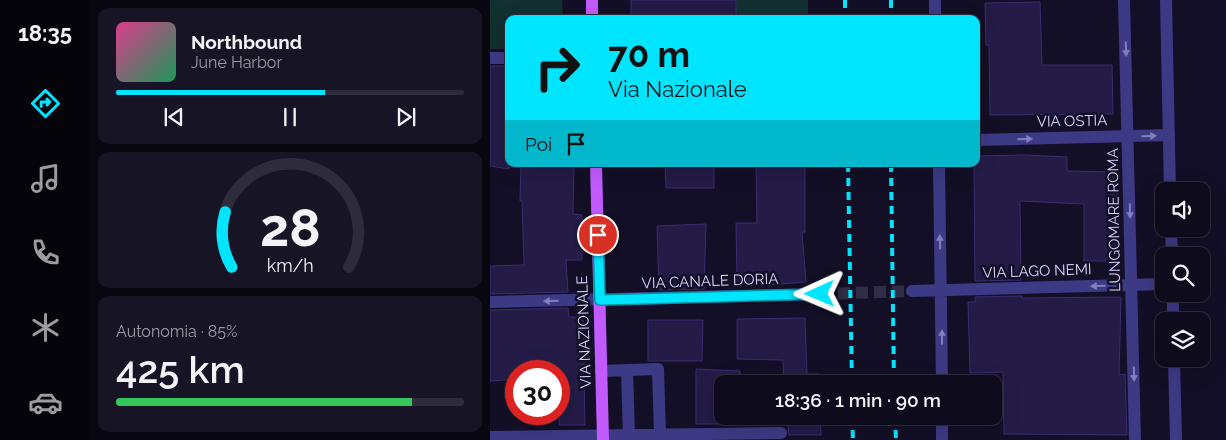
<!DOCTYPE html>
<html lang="it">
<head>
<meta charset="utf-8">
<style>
	:root { --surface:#0e0b1c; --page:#171425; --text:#f1f3f6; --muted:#9b9ba3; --line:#2e2b3b; --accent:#00e5ff }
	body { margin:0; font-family:Raleway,sans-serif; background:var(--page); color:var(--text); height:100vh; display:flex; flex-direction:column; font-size:19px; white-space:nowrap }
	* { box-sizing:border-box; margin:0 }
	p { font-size:16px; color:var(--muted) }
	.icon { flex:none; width:28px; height:28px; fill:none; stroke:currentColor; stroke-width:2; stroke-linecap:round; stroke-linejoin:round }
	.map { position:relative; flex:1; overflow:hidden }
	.drawer { display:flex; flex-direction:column; gap:8px; padding:8px; background:#08060f; width:400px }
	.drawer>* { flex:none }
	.guide { position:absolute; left:15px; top:15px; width:475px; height:152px; border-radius:10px; box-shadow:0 5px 20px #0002,0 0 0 1px var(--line); background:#00e5ff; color:#111; overflow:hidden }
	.controls { position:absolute; left:665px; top:182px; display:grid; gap:10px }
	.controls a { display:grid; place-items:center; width:55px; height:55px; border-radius:10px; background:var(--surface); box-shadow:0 5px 20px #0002,0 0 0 1px var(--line); font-size:25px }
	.speed { position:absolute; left:15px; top:360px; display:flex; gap:10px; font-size:25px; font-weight:700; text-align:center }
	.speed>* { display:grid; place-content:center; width:65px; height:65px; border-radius:50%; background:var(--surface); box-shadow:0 5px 20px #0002,0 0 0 1px var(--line); line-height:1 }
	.speed .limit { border:8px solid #d22; background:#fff; color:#111 }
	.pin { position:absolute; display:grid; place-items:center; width:42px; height:42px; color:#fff; margin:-21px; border:2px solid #fff; border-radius:50%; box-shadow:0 1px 5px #0007 }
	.me { position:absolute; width:55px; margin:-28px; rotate:269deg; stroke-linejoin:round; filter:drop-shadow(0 0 4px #0008) }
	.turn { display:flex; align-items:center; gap:18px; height:105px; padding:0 20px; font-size:22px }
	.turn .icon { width:65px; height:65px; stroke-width:2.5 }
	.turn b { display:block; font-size:35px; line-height:42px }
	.then { display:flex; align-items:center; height:48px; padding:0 20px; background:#0003; gap:10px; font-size:19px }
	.big { font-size:38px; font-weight:600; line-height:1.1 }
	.drawer .tile { flex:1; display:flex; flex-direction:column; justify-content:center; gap:8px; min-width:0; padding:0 18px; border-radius:10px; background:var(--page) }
	.drawer .dial { align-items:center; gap:0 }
	.dial svg { height:130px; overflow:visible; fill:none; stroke:var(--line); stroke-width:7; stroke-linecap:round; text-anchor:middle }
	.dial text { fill:var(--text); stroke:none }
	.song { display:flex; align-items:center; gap:15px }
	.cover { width:60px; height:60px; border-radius:8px; background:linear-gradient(135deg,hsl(330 70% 55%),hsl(150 70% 35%)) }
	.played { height:5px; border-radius:2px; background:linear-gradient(90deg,var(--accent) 60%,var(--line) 60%) }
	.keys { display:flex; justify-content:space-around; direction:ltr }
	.charge { height:8px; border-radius:4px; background:linear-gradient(90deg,#34c759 85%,var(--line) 0) }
	.trip { position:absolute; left:224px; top:375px; width:288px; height:50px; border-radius:10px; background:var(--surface); box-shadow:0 5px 20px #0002,0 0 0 1px var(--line); font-weight:600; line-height:50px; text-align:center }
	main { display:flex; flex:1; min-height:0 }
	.dock { display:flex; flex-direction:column; width:90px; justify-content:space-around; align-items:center; background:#06040b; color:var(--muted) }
	.dock .icon { width:35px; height:35px }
	.dock .current { color:var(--accent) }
	.dock b { font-size:22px; color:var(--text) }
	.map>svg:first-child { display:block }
</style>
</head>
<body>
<main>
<nav class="dock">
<b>18:35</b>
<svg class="icon current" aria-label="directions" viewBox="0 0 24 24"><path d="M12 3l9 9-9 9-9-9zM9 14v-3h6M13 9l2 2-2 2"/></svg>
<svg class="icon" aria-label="music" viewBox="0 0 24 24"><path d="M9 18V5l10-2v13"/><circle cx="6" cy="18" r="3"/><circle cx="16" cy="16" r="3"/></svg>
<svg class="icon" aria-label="phone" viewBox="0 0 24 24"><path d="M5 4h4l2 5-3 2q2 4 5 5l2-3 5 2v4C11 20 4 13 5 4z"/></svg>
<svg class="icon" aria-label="climate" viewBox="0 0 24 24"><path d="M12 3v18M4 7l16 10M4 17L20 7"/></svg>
<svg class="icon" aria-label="car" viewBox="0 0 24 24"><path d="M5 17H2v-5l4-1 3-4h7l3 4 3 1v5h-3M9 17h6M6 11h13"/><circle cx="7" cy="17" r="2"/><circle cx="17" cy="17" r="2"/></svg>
</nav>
<section class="drawer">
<div class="tile">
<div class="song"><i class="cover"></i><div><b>Northbound</b><p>June Harbor</p></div></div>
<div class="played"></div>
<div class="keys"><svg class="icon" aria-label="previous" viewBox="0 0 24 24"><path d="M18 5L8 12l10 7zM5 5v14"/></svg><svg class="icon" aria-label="pause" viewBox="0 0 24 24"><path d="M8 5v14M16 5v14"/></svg><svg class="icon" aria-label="next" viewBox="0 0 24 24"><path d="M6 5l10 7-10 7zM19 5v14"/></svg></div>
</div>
<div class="tile dial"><svg viewBox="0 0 100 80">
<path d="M14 69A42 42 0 1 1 86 69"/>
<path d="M14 69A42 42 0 0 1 10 35" stroke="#00e5ff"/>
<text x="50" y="56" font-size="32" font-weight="700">28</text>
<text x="50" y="72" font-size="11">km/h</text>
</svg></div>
<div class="tile"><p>Autonomia · 85%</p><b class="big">425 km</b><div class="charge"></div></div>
</section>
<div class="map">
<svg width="736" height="440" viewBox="0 0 736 440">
	<rect width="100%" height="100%" fill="#130f26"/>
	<!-- green -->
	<path fill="#12302f" d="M0,0H72L73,19H19V49H0Z
		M198,0H318V19H199Z"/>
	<!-- building -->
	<path fill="#241b47" stroke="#3b2d73" d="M141,0H246V19H141Z
		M550,2L552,65H622L623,114L500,115L499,45H496L495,3Z
		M0,66H19V169L0,166Z
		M534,155L577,157V171L628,172V261H594V204L530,201L531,280L485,281L484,164H486V156Z
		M31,164H84L83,214L92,215V260H76L78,292L0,294V266L34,265L32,201H30Z
		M175,164H224V188H176Z
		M266,164H315V232H312L316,282L278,285V280L247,281L246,223H267Z
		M216,224L214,289L169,290L167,226Z
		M532,296V298L631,297L629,375L635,374L637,435L514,434L513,372L480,373L478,302H485V297Z
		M78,308L79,317H93L95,425H69V367H27L26,379L0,381V310Z
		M315,318L317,374H329V384H294L293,360L247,359V319Z
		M158,320H213L212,361H158Z
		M206,369L250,371L251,384H232V416H252L253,424H206Z
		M297,416H330L331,435H299Z"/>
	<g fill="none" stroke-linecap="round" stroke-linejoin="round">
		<!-- minor-tunnel -->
		<path stroke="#312d47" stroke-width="12" stroke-dasharray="12 6" stroke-linecap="butt" d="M330,294L422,291"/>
		<!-- minor -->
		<path stroke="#3d3a85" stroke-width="12" d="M445,0V19
			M634,0L645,440
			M676,0L680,191
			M0,58H19
			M486,140L679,135
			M449,164L452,384
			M681,229L682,256
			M422,291L674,284
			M683,294V321
			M0,302L330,294
			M684,359L686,440
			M111,371L168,369L170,434
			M137,371L139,435
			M452,416V440
			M0,437L291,433"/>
		<!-- major -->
		<path stroke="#c25bff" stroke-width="12" d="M102,0V19
			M106,164L113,440"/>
		<!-- rail -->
		<path stroke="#00e5ff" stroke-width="4" stroke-dasharray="8 6" stroke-linecap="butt" d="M355,0V19
			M401,0V19
			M358,164L362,384
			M401,164L404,384
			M362,416L363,440
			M405,416L406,440"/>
	</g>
	<!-- one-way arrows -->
	<defs><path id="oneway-solid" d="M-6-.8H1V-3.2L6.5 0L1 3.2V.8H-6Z" transform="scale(1.25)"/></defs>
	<g fill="#837fbc">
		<use href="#oneway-solid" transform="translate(636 49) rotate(88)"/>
		<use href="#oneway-solid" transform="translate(659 136) rotate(-1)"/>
		<use href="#oneway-solid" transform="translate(535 139) rotate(-1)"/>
		<use href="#oneway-solid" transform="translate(640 211) rotate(89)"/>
		<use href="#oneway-solid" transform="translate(450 242) rotate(-91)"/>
		<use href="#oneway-solid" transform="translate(608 286) rotate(178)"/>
		<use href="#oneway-solid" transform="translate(61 301) rotate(179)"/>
		<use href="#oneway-solid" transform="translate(452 337) rotate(-90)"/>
		<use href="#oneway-solid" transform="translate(644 374) rotate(89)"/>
	</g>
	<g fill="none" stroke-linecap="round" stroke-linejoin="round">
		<!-- route casing -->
		<g stroke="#0095a6" stroke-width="12">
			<path id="route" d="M108,235L110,300L330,294"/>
		</g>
		<!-- route -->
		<use href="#route" stroke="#00e5ff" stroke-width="9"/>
	</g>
	<g text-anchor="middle" stroke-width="5" stroke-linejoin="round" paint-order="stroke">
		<!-- street labels -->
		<g font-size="15" fill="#d9d4ff" stroke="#130f26">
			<text transform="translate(582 121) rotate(-1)" y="5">VIA OSTIA</text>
			<text transform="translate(624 220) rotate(-91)" y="5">LUNGOMARE ROMA</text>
			<text transform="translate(547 271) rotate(-2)" y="5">VIA LAGO NEMI</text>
			<text transform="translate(220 281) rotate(-2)" y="5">VIA CANALE DORIA</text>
			<text transform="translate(94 332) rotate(-92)" y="5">VIA NAZIONALE</text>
		</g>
	</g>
</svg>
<div class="controls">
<a><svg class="icon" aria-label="sound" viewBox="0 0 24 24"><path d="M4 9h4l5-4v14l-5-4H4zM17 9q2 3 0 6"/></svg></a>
<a><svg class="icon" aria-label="search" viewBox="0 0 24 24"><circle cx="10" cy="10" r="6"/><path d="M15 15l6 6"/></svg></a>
<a><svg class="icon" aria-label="layers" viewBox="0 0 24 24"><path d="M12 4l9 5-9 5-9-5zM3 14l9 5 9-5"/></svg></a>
</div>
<div class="speed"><div class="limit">30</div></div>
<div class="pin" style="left:108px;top:235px;background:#d93025"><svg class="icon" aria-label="arrive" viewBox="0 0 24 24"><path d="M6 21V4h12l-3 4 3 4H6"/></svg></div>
<svg class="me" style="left:330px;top:294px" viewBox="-20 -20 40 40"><path d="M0-17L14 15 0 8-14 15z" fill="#00e5ff" stroke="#fff" stroke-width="4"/></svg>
<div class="trip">18:36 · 1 min · 90 m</div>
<div class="guide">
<div class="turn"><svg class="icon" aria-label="right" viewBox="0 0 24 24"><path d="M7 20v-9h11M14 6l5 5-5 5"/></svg><div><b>70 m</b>Via Nazionale</div></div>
<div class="then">Poi<svg class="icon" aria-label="arrive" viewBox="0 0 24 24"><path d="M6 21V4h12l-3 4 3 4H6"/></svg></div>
</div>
</div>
</main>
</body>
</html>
